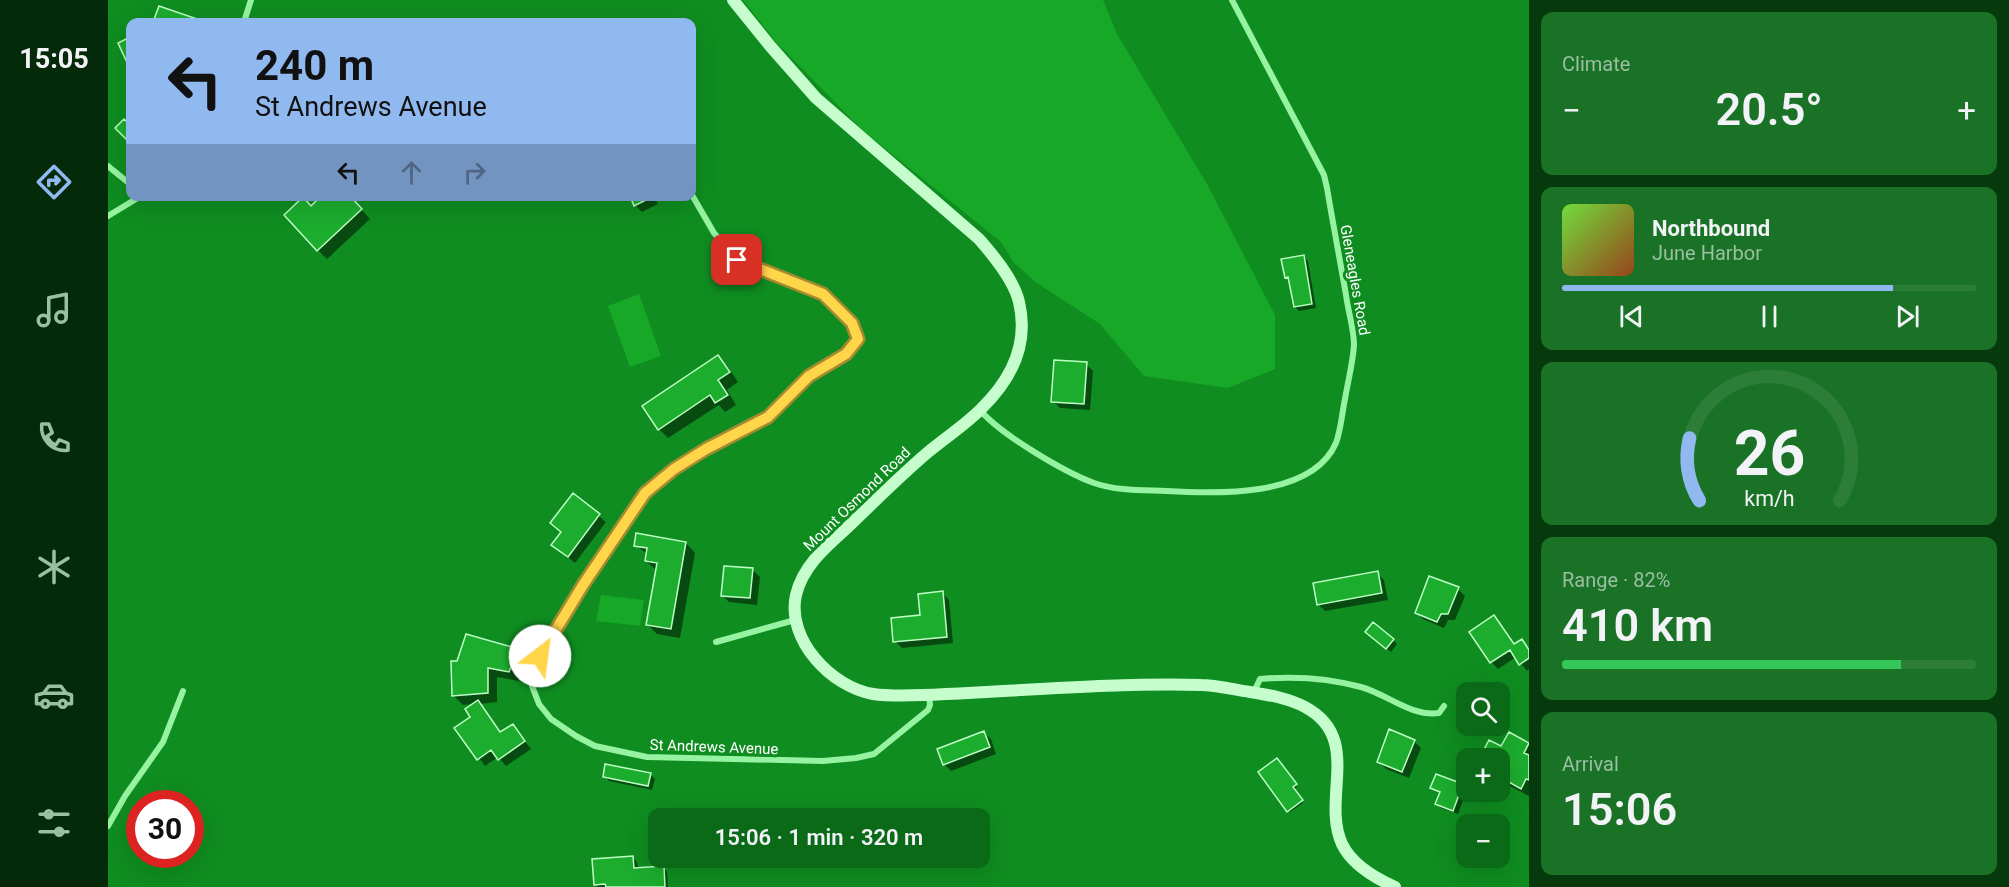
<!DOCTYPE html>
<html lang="en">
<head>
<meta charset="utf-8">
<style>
	:root { --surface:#0b6a18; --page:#197225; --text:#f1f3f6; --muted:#9abfa2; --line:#2b7d37; --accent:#90b9f0 }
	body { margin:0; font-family:Roboto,sans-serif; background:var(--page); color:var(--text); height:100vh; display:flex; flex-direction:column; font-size:22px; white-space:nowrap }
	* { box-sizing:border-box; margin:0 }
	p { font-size:20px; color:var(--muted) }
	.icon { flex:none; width:33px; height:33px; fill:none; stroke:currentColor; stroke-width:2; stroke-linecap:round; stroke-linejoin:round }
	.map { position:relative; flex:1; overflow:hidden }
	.details { display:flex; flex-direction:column; gap:12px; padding:12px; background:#063a0d; width:480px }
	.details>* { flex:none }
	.banner { position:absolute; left:18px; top:18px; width:570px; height:183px; border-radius:12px; box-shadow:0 6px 24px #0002; background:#90b9f0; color:#111; overflow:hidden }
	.tools { position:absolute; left:1348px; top:682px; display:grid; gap:12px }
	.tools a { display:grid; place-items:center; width:54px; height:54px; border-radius:12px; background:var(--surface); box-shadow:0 6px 24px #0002; font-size:30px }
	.speed { position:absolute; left:18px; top:790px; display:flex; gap:12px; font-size:30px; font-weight:700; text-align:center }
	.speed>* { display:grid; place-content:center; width:78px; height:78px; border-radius:50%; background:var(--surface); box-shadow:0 6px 24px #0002; line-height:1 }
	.speed .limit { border:9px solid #d22; background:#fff; color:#111 }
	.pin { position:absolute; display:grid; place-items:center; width:51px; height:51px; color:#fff; margin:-26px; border-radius:12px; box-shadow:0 3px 9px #0006 }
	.me { position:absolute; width:66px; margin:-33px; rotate:30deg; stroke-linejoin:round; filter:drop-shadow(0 0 4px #0008) }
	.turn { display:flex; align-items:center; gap:21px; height:126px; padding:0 30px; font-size:27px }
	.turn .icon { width:78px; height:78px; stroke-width:2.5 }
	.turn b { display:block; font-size:42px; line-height:51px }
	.lanes { display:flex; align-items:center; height:57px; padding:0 30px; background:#0003; justify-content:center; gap:30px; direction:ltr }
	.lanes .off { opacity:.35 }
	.big { font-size:45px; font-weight:600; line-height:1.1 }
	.details .widget { flex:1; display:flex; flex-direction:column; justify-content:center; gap:9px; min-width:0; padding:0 21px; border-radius:12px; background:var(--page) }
	.details .dial { align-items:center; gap:0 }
	.dial svg { height:156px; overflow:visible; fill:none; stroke:var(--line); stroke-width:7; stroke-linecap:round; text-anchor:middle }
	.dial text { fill:var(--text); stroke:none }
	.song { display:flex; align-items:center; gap:18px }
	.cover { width:72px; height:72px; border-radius:9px; background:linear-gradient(135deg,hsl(100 70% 55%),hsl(20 70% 35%)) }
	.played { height:6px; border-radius:3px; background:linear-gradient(90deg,var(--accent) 80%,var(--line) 80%) }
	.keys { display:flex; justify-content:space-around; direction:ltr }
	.heat { display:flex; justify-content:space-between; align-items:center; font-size:33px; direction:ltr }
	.charge { height:9px; border-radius:4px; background:linear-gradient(90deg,#34c759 82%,var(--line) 0) }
	.trip { position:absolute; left:540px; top:808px; width:342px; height:60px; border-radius:12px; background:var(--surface); box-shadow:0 6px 24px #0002; font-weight:600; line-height:60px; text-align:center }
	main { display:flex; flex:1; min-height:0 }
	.menu { display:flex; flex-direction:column; width:108px; justify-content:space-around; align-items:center; background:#042a0a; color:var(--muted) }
	.menu .icon { width:42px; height:42px }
	.menu .selected { color:var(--accent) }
	.menu b { font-size:27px; color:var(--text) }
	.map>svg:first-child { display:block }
</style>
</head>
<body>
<main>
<nav class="menu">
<b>15:05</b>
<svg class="icon selected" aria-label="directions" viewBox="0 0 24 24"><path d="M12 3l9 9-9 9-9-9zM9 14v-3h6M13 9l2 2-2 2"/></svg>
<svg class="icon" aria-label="music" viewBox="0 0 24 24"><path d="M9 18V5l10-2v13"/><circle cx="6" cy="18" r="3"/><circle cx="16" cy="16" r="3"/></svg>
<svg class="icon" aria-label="phone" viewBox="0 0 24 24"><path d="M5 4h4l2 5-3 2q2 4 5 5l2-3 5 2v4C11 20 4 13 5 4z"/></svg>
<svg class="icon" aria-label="climate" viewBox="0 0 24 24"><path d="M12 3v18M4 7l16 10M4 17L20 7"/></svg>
<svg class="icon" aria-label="car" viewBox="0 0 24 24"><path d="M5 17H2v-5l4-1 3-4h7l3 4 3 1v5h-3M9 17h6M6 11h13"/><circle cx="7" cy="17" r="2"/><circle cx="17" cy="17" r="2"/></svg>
<svg class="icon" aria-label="filters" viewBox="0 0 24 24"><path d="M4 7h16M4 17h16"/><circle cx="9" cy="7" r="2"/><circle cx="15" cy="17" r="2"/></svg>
</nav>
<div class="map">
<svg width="1421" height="887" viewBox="0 0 1421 887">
	<rect width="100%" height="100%" fill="#0f8d20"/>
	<!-- green -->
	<path fill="#17a828" d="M635,0H995L1009,34L1099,184L1167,315V369L1120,388L1036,376L992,324L929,283L906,263L893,242L753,129L668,42Z
		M531,294L553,356L522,367L500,306Z
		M493,595L536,600L532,626L488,621Z"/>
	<!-- shadow -->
	<path fill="#0007" d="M52,8L94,22H47Z
		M241,196L262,219L219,259L210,250Z
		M523,196H546L550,204L534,212L527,205Z
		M1195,256L1200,261L1208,308L1191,311L1187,307L1183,282L1178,277Z
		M610,357L620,367L630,382L619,390L628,405L617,412L611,405L560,438L551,429Z
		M978,364L985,371L982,410L952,408L945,401Z
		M465,495L498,522L467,563L452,551L455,533Z
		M578,543L587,553L572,638L549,634L540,625L548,570L538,561L540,555L528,545Z
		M645,570L652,577L649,605L621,602L614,595Z
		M1269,573L1276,580L1280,600L1217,611L1210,604Z
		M1350,589L1357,596L1347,620H1340L1336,628L1315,619L1308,612Z
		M834,593L841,600L845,643L794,648L787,641L813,617Z
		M1386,617L1407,645L1413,641L1421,648V669L1419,671L1408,657L1390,669L1383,662L1363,632Z
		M1263,636L1285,640L1289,644L1283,652Z
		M410,650L419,660L411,681L389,677V702L371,704L393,733L404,725L423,749L398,766L390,757L377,766L349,728L364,717L367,704L355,705L346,696L344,663Z
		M876,733L883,739L888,754L843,771L836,764Z
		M1402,734L1421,745V796L1392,781V759H1372L1394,748Z
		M1306,741L1313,748L1301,778L1278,769L1271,762Z
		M1169,760L1189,787L1185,790L1195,803L1182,812Z
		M542,774L547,779L544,790L501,781L497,777Z
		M1354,786L1359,790L1350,814L1333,808L1329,804L1333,794L1324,788Z
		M525,858L529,862L530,869L555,867L559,872L560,887H490L487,884Z"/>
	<!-- building -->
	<path fill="#1cad2e" stroke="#befec5" stroke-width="1.5" d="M51,6L95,21V22H45Z
		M22,37V69L10,43Z
		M16,119L22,125V143L7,128Z
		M213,196H242L254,209L209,251L176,215L195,197L203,206Z
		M522,196H544V197L526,206Z
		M1196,255L1204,304L1186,307L1180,277L1177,278L1173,259Z
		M610,355L622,372L610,380L620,395L607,403L602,395L550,430L534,406Z
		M946,360L979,362L976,404L943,402Z
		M465,493L492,514L460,557L443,545L453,532L442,523Z
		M528,533L578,542L563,629L538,625L549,563L537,561L539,548L526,546Z
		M616,566L645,568L642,598L613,596Z
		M1270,571L1274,593L1209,605L1205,583Z
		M1321,576L1351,587L1340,614H1333L1329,622L1307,613Z
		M835,591L839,637L785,642L783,618L812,615L810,594Z
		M1386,615L1406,644L1414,639L1421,650V658L1411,665L1402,650L1382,663L1361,632Z
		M1265,622L1286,639L1278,649L1257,632Z
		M358,634L411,649L401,672L380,668V693L344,696L343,661H349Z
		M370,700L392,732L405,724L417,741L390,760L383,750L369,760L346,728L362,717L357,709Z
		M1281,729L1307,740L1294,772L1269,762Z
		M876,731L882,747L835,765L829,749Z
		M1401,732L1421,743L1416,753L1421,755V780L1418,779L1413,789L1392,777V759H1371L1381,740L1393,746Z
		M1169,758L1189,784L1185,787L1195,800L1179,812L1150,772Z
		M497,764L543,773L540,786L495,777Z
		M1328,774L1355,784L1345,811L1327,804L1332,792L1322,788Z
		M525,856L526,868L556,866L557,887H498L497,884L486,885L484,859Z"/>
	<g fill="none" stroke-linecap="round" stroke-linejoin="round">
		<!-- street -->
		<path stroke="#96f3a1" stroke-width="6" d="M136,22L143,0
			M0,166L22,184
			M584,195L606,233L629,259L715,294L744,323L750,339L738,354L701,376L660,417L598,449L566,469L537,493L438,644L426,667L424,686L431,704L443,719L468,736L487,746L539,757L715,761L748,758L766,754L820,710L822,705L821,695
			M0,216L33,196
			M872,410C892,434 956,472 986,483C1009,491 1035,490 1058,491C1108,494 1204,498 1228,443C1233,429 1234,413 1237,399C1240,381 1245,362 1246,345C1246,329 1240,311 1238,295C1232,260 1225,224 1219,188L1216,175L1124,0
			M608,642L687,620
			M1146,692L1152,679C1185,676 1220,678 1253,687C1279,694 1303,717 1331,713L1336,706
			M0,826L17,796L55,742L75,691"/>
		<!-- secondary -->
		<path stroke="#c6fdcd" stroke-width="12" d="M625,0L663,47L708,98L871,239C885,255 906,280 911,302C921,344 903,380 873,409C857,425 837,438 819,453C792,476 767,501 741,526C720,545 695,565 688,595C678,639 723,687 765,694C792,698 832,694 860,693C937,689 1016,683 1093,685C1109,685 1126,690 1142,692C1161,695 1180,698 1197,707C1255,738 1213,798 1234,844C1244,865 1267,878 1287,887"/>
	</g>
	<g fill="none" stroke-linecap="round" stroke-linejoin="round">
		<!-- route casing -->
		<g stroke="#a68a30" stroke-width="15">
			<path id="route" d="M432,656L475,585L537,493L566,469L598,449L660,417L701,376L738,354L750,339L744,323L715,294L629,260"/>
		</g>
		<!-- route -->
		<use href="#route" stroke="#ffd54a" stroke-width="10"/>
	</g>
	<g text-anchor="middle" stroke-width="6" stroke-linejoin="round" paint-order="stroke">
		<!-- street labels -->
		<g font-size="15" fill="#fff" stroke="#0f8d20">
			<text transform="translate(1247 280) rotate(80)" y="5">Gleneagles Road</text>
			<text transform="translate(749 499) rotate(-44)" y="5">Mount Osmond Road</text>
			<text transform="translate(606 747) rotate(2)" y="5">St Andrews Avenue</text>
		</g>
	</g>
</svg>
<div class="tools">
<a><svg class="icon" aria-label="search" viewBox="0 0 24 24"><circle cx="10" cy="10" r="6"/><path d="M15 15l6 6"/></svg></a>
<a>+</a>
<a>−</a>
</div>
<div class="speed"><div class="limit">30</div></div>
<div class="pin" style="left:629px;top:260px;background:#d93025"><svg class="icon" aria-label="arrive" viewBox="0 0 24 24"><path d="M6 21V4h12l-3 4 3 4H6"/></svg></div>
<svg class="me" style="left:432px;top:656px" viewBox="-20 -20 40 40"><circle r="19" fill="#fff"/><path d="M0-13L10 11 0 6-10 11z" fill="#ffd54a"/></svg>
<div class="trip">15:06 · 1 min · 320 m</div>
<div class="banner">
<div class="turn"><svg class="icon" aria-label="left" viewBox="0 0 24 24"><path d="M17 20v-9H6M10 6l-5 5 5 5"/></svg><div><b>240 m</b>St Andrews Avenue</div></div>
<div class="lanes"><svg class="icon" aria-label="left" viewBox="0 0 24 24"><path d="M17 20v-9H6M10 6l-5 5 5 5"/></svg><svg class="icon off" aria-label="ahead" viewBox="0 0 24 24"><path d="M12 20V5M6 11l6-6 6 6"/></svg><svg class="icon off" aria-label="right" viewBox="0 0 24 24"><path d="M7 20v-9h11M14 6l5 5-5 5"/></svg></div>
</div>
</div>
<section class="details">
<div class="widget"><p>Climate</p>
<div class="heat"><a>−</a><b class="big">20.5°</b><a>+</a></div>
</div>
<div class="widget">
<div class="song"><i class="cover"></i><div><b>Northbound</b><p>June Harbor</p></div></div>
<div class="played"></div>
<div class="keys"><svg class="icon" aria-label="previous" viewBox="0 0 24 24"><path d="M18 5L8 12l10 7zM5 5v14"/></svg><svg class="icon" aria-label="pause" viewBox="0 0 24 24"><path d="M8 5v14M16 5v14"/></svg><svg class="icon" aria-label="next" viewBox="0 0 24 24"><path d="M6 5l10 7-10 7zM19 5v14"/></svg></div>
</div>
<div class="widget dial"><svg viewBox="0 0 100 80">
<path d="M14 69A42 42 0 1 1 86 69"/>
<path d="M14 69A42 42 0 0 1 9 37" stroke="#90b9f0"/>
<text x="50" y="56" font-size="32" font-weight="700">26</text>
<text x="50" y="72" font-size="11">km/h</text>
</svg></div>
<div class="widget"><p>Range · 82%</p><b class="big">410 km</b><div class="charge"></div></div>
<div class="widget"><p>Arrival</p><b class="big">15:06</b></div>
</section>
</main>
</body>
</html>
